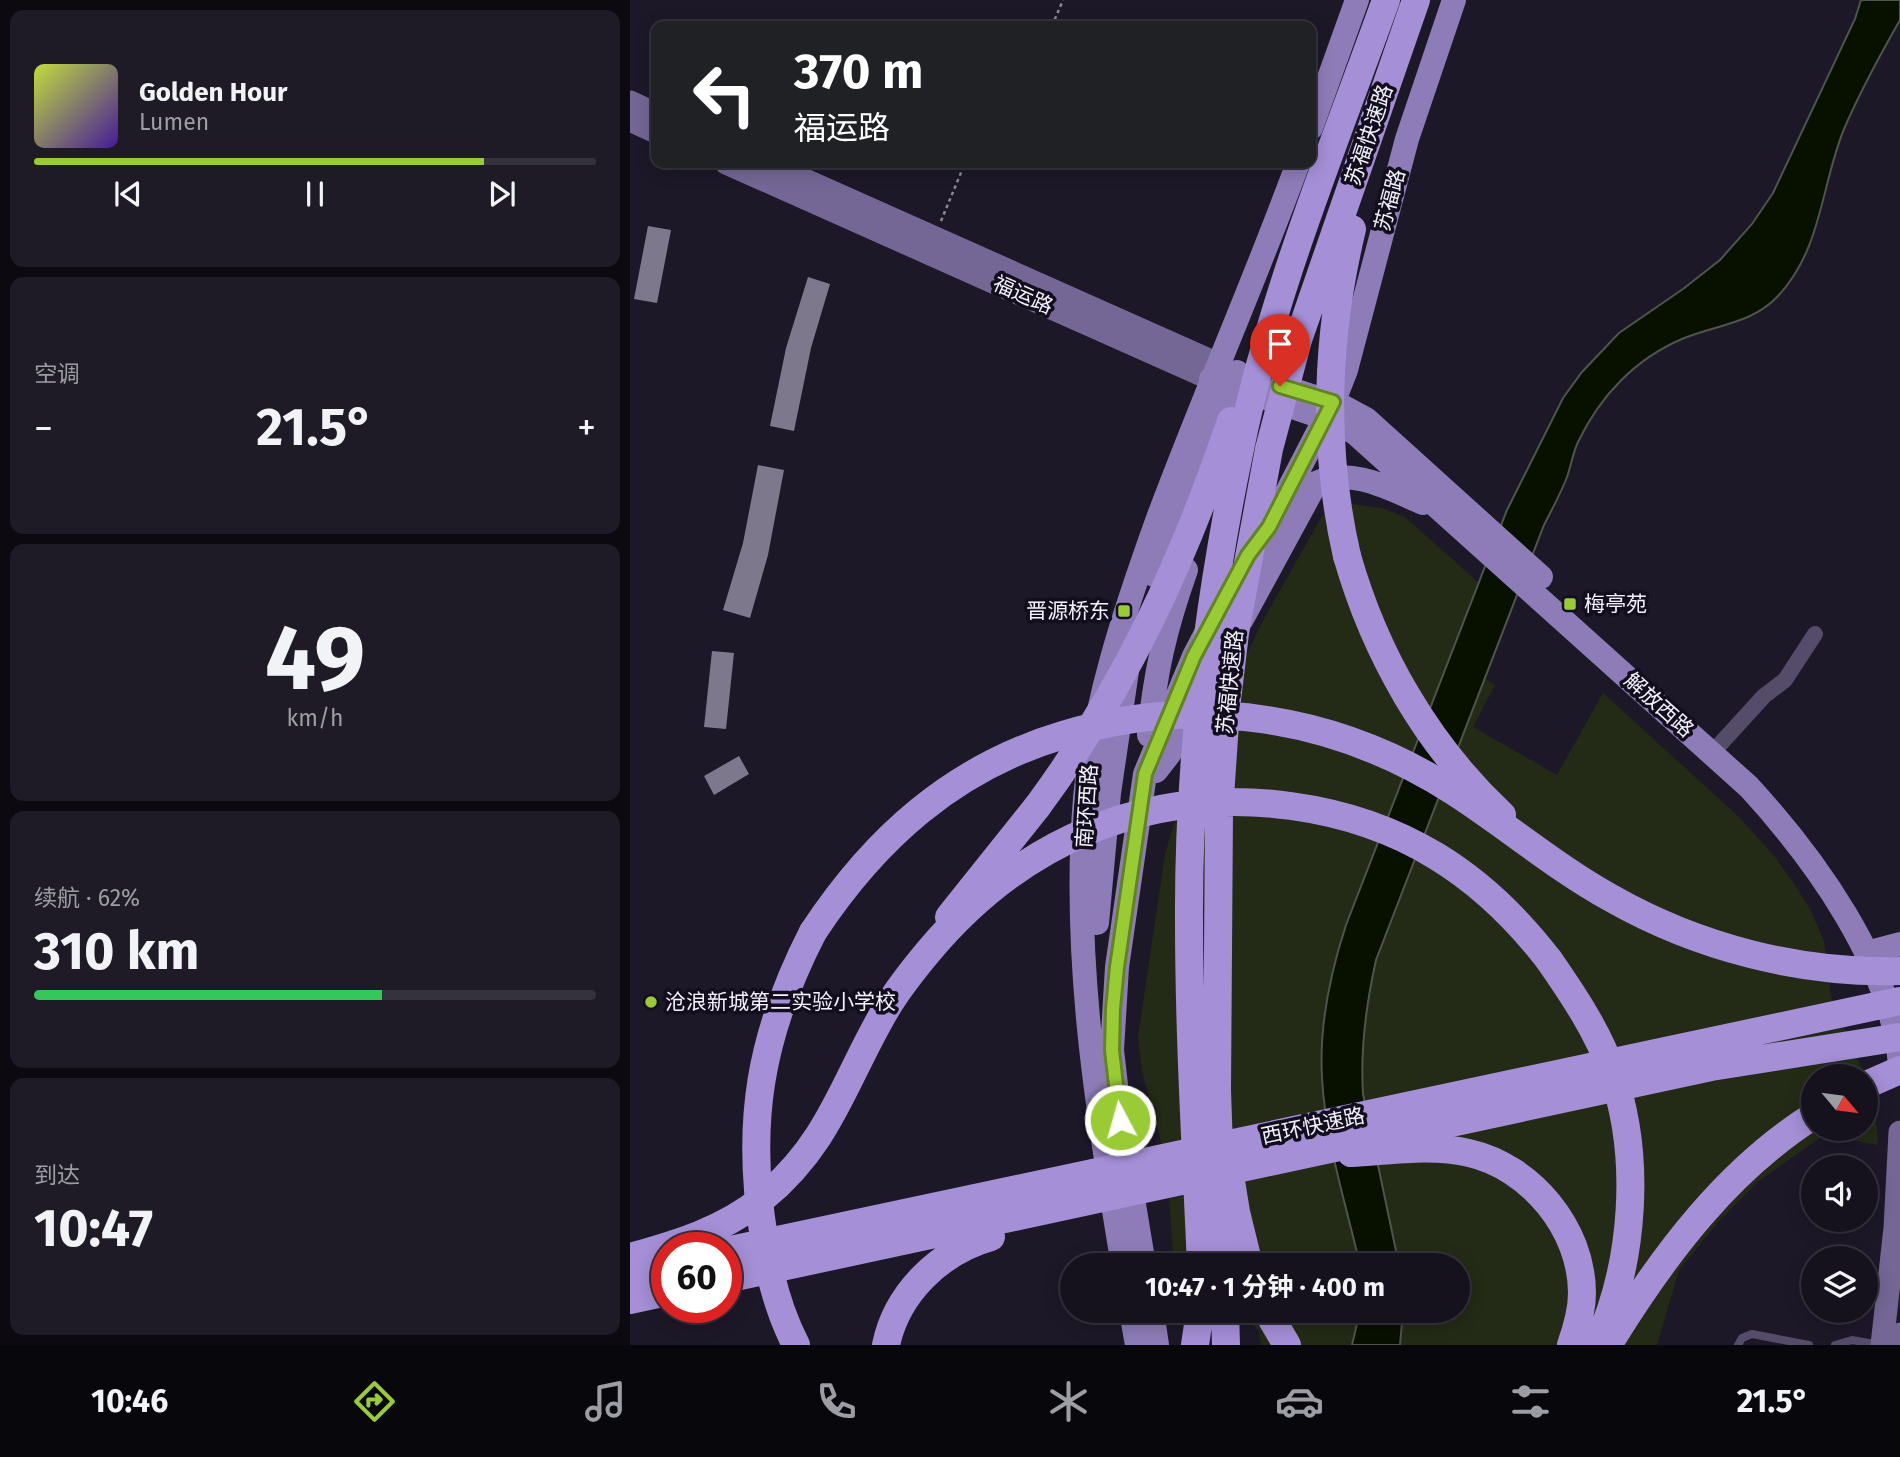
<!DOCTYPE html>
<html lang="zh">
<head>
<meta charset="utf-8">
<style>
	:root { --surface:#15121e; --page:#1e1b27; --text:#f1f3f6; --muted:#9d9ea4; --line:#34323c; --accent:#99cb35 }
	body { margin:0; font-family:"Fira Sans","Noto Sans SC",sans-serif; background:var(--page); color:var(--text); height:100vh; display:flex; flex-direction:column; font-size:26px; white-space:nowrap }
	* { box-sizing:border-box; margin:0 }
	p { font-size:23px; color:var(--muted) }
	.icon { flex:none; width:38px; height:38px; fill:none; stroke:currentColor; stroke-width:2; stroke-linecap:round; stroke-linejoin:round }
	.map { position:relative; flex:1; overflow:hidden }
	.panel { display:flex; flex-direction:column; gap:10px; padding:10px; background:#0c0a10; width:630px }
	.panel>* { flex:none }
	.guide { position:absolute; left:21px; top:21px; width:665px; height:147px; border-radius:14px; box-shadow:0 4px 18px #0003,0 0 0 2px var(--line); background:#202124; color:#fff; overflow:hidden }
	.needle { width:46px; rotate:119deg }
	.tools { position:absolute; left:1171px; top:1064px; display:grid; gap:14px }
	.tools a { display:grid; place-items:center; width:77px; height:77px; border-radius:50%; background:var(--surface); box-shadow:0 4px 18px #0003,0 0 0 2px var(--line); font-size:35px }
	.speed { position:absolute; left:21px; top:1232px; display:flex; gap:14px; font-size:35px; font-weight:700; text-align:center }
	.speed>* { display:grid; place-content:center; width:91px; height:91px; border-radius:50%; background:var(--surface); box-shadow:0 4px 18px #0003,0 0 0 2px var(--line); line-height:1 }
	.speed .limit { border:10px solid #d22; background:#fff; color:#111 }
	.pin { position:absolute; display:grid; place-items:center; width:60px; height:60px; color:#fff; margin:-72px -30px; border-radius:50% 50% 50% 0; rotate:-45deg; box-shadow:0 0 7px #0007 }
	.pin .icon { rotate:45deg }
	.me { position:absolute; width:77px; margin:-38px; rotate:354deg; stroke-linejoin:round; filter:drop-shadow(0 0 5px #0008) }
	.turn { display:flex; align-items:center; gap:24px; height:147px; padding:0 28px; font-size:32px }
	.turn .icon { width:91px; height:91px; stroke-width:2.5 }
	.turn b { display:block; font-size:49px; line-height:60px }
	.big { font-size:52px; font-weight:700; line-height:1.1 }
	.panel .widget { flex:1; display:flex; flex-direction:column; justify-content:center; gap:10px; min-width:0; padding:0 24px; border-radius:14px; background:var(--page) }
	.panel .dial { align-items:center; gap:0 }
	.dial b { font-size:91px; line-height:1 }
	.song { display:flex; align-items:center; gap:21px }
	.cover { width:84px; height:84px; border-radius:10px; background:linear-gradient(135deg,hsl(70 70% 55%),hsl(260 70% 35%)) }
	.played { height:7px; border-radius:4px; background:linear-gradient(90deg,var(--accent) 80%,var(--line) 80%) }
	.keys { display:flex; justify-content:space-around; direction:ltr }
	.heat { display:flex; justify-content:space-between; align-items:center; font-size:38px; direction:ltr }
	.charge { height:10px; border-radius:5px; background:linear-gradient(90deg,#34c759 62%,var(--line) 0) }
	.trip { position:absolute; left:430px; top:1253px; width:410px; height:70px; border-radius:35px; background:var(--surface); box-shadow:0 4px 18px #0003,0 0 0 2px var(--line); font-weight:700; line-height:70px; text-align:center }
	.tabs { display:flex; height:112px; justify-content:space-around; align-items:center; background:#08070c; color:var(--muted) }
	.tabs .icon { width:49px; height:49px }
	.tabs .on { color:var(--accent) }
	.tabs b { font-size:32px; color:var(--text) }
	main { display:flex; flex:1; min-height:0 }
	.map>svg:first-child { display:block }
</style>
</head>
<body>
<main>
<section class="panel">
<div class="widget">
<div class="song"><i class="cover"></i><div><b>Golden Hour</b><p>Lumen</p></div></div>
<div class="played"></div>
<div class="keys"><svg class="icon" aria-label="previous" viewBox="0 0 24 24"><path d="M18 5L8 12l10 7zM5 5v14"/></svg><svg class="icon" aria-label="pause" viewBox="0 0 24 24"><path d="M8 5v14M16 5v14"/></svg><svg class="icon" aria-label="next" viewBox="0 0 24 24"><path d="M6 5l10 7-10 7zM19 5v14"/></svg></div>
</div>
<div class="widget"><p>空调</p>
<div class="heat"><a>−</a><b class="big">21.5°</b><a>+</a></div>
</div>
<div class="widget dial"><b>49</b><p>km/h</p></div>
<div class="widget"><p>续航 · 62%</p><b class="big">310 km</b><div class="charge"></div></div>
<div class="widget"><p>到达</p><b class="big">10:47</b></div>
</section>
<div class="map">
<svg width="1270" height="1345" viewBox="0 0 1270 1345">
	<rect width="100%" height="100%" fill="#1c1828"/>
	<!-- green -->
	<path fill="#232b16" d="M722,504L752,508L775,517L849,583L716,925C700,974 688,1026 692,1077C696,1139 716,1205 730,1265H548L543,1256L539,1198L530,1137L512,1072L508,1037L535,854L552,796L631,624L692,516L710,506Z
		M854,678L865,685L843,727L927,775L973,693L1110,818L1145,857L1167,888L1180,909L1194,941L1201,996L1235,1076H1183V1129H1236V1079C1244,1101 1247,1121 1248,1145L1194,1135L1129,1181L1089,1221L1049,1270L1027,1345H770L773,1311H828V1265H769L733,1094C729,1041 737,988 753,937Z
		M609,1311H730L722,1345H631L629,1331Z"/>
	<!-- water -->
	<path fill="#081000" stroke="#4f544c" stroke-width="2" d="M1231,0H1270V20C1250,55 1230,92 1214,129C1191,185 1192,249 1148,296C1122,324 1085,325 1052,339C1005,359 970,396 948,442C943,453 941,465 937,477C931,493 922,509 914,525L746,960C736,1005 730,1048 733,1094L769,1265H730C716,1204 695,1140 692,1077C689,1026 700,974 716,925L877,510L933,398L952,372L989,333L1053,289L1090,260L1122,224L1143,193L1225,19Z
		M730,1311H773L770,1345H722Z"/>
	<!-- building -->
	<path fill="#7e788d" d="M18,226L41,230L27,303L4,299Z
		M178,277L200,284L181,348L164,431L140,426L156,348Z
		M128,465L154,470L138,555L120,618L93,610L113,543Z
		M82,651L104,653L96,729L74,727Z
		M109,756L119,774L84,795L74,776Z"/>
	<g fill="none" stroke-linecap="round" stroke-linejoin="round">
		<!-- path -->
		<path stroke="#8c8996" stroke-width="2.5" stroke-dasharray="3.5 3.5" stroke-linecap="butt" d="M422,26L433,0
			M311,221L335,163"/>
		<!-- lane -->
		<path stroke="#544c68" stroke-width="8" d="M1108,1345L1112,1338L1122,1334L1179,1345
			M1205,1345L1222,1340L1250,1345"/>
		<!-- street -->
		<path stroke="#544c68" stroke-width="16" d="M1082,753L1134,696L1155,680L1185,634"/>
		<!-- secondary -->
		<path stroke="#756795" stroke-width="23" d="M0,102L26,114
			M0,120L26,132
			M96,163L581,379
			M137,163L588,364
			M1252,1345L1265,1228L1270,1132
			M1269,1345L1270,1334"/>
		<!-- primary -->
		<path stroke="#8e7cb8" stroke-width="24" d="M681,128L727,0
			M581,379L706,422L725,433L1119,787C1185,859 1261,964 1270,1064
			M651,386L712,406L736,419L911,577
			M619,554L639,527L703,403L716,370L777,139L824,0
			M524,575L607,372
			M612,619L686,483C721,466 762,490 793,503
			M519,735C525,673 535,629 556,570
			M526,771L540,753L569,701
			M467,923L479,793L497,671
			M1236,953L1270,944
			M493,1265C467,1111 442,954 455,798C464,702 495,610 527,521C572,400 624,283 668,163
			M514,1265L490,1120L482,1050L487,967L515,774L564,656L575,635
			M501,1311L507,1345
			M522,1311L527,1345"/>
		<!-- highway -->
		<path stroke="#a58fd7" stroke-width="28" d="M717,556C745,654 797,745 872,815
			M319,917L407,807
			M919,960C944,996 968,1032 982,1072C1012,1157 1004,1264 967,1345
			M1236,1085L1270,1070
			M721,1153C760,1151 801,1144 839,1153C901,1167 952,1229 952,1293C952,1311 947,1328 941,1345
			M599,1169L606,1212L619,1265
			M0,1272L37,1264
			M0,1300L37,1292
			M595,1311L596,1345
			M637,1311L657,1345
			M983,1337C1036,1252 1098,1170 1183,1116
			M166,1345C149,1312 139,1274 134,1238C115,1123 130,1035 183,932
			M565,1345L570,1311"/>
		<!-- highway-bridge -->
		<path stroke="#a58fd7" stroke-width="28" d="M717,556C692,447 696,337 722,229
			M407,807C496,687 553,562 601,421
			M183,932C245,838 323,768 433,735C566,694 706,716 823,791C876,825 925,867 981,898C1067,947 1170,974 1270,971
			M96,1251L1270,1001
			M0,1257C47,1244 94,1230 133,1198C201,1142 214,1080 256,1009C268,989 283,970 298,952C390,842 516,786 661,806C771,821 852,873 919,960
			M571,1265C566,1151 559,1036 559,921C558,761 578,601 611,444C642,294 704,145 756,0
			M593,1265L587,1090L589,812L596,708L605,633L639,449L668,340L786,0
			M96,1279L1081,1067L1270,1037
			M256,1345C267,1292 311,1251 361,1237"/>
	</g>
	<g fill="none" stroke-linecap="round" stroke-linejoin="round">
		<!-- route casing -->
		<g stroke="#638422" stroke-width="18">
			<path id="route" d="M490,1120L482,1050L483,1009L487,967L515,774L564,656L618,555L639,527L703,402L650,386"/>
		</g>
		<!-- route -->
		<use href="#route" stroke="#99cb35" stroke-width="12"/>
	</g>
	<!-- markers -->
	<g fill="#99cb35" stroke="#130e1e" stroke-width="2.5">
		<rect x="933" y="597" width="14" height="14" rx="3.5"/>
		<rect x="487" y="604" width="14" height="14" rx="3.5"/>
		<circle cx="21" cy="1002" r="7"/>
	</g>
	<g text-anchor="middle" stroke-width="7" stroke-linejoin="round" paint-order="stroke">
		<!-- street labels -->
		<g font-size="21" fill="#f4f1fc" stroke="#130e1e">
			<text transform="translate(739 135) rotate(-71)" y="7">苏福快速路</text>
			<text transform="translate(760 200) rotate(-75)" y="7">苏福路</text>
			<text transform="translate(393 295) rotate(24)" y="7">福运路</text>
			<text transform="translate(600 682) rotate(-84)" y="7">苏福快速路</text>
			<text transform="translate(1029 705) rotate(42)" y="7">解放西路</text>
			<text transform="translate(457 806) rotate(-86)" y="7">南环西路</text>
			<text transform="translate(683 1126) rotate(-12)" y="7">西环快速路</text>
		</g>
		<!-- poi labels -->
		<g font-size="21" fill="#f4f1fc" stroke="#130e1e" text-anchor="start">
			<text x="954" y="611">梅亭苑</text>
			<text x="480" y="618" text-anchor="end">晋源桥东</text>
			<text x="35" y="1009">沧浪新城第二实验小学校</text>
		</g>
	</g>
</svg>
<div class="tools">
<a><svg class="needle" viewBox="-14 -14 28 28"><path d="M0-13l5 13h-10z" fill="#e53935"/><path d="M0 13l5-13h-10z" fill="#9d9ea4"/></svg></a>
<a><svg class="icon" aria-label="sound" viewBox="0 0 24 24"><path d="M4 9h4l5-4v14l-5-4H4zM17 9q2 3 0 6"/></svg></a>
<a><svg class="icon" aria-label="layers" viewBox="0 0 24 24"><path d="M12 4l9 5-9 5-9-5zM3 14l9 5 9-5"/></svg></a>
</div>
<div class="speed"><div class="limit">60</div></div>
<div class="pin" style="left:650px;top:386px;background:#d93025"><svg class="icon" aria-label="arrive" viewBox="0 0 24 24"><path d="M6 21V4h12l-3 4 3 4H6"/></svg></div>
<svg class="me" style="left:490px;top:1120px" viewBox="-20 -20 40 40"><circle r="17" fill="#99cb35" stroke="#fff" stroke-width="3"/><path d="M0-11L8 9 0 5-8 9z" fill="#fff"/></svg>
<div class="trip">10:47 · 1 分钟 · 400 m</div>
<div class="guide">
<div class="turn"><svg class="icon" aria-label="left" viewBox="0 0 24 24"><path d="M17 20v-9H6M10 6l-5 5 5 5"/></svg><div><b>370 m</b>福运路</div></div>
</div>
</div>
</main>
<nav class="tabs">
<b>10:46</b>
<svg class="icon on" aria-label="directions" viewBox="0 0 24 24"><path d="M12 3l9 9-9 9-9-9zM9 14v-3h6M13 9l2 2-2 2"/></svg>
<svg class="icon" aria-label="music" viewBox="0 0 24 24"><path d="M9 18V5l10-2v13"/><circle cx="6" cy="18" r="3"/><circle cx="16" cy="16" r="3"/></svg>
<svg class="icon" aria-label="phone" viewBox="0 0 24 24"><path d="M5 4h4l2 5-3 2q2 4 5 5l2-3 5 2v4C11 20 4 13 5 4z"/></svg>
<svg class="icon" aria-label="climate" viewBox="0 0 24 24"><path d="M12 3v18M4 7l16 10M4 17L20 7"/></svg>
<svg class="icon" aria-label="car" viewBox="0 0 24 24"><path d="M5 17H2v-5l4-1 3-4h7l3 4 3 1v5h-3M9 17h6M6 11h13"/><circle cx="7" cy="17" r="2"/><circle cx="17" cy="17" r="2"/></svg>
<svg class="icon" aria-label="filters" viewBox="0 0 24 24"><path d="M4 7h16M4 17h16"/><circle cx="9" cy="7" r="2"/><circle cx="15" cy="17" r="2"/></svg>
<b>21.5°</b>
</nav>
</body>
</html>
